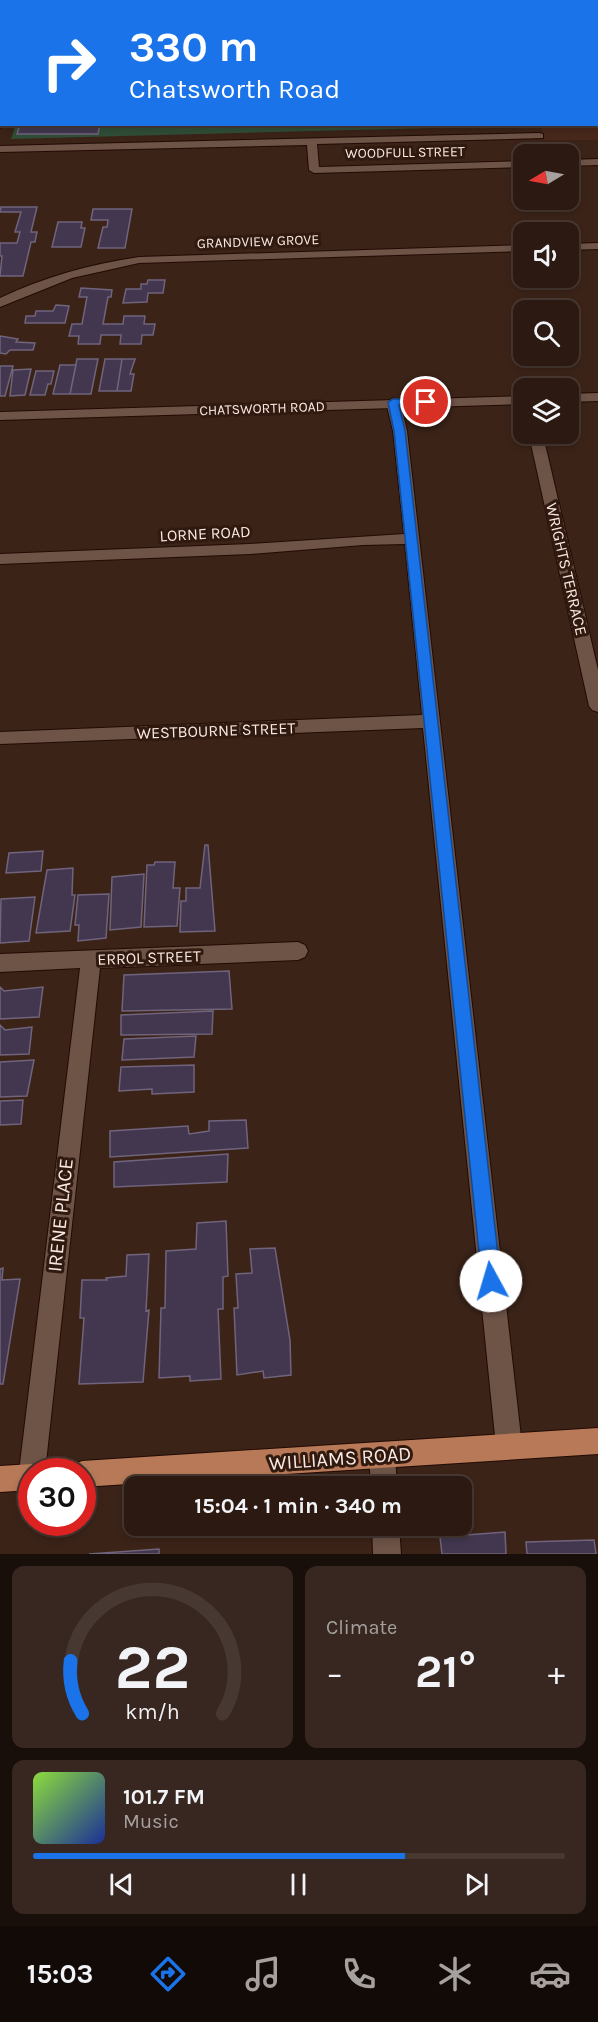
<!DOCTYPE html>
<html lang="en">
<head>
<meta charset="utf-8">
<style>
	:root { --surface:#2c1a12; --page:#382720; --text:#f1f3f6; --muted:#a6a19f; --line:#483832; --accent:#1a73e8 }
	body { margin:0; font-family:Karla,sans-serif; background:var(--page); color:var(--text); height:100vh; display:flex; flex-direction:column; font-size:22px; white-space:nowrap }
	* { box-sizing:border-box; margin:0 }
	p { font-size:20px; color:var(--muted) }
	.icon { flex:none; width:33px; height:33px; fill:none; stroke:currentColor; stroke-width:2; stroke-linecap:round; stroke-linejoin:round }
	.map { position:relative; height:1554px; overflow:hidden }
	.panel { display:flex; flex-direction:column; gap:12px; padding:12px; background:#180e0a; flex:1 }
	.panel>* { flex:none }
	.top-card { position:absolute; left:0px; top:0px; width:598px; height:126px; box-shadow:0 3px 9px #0003,0 0 0 2px var(--line); background:#1a73e8; color:#fff; overflow:hidden }
	.needle { width:39px; rotate:260deg }
	.tools { position:absolute; left:513px; top:144px; display:grid; gap:12px }
	.tools a { display:grid; place-items:center; width:66px; height:66px; border-radius:12px; background:var(--surface); box-shadow:0 3px 9px #0003,0 0 0 2px var(--line); font-size:30px }
	.speed { position:absolute; left:18px; top:1458px; display:flex; gap:12px; font-size:30px; font-weight:700; text-align:center }
	.speed>* { display:grid; place-content:center; width:78px; height:78px; border-radius:50%; background:var(--surface); box-shadow:0 3px 9px #0003,0 0 0 2px var(--line); line-height:1 }
	.speed .limit { border:9px solid #d22; background:#fff; color:#111 }
	.pin { position:absolute; display:grid; place-items:center; width:51px; height:51px; color:#fff; margin:-26px; border:3px solid #fff; border-radius:50%; box-shadow:0 2px 6px #0007 }
	.me { position:absolute; width:66px; margin:-33px; rotate:354deg; stroke-linejoin:round; filter:drop-shadow(0 0 4px #0008) }
	.turn { display:flex; align-items:center; gap:21px; height:126px; padding:0 30px; font-size:27px }
	.turn .icon { width:78px; height:78px; stroke-width:2.5 }
	.turn b { display:block; font-size:42px; line-height:51px }
	.big { font-size:45px; font-weight:700; line-height:1.1 }
	.panel .card { flex:1; display:flex; flex-direction:column; justify-content:center; gap:9px; min-width:0; padding:0 21px; border-radius:12px; background:var(--page) }
	.panel .dial { align-items:center; gap:0 }
	.dial svg { height:156px; overflow:visible; fill:none; stroke:var(--line); stroke-width:7; stroke-linecap:round; text-anchor:middle }
	.dial text { fill:var(--text); stroke:none }
	.song { display:flex; align-items:center; gap:18px }
	.cover { width:72px; height:72px; border-radius:9px; background:linear-gradient(135deg,hsl(90 70% 55%),hsl(230 70% 35%)) }
	.played { height:6px; border-radius:3px; background:linear-gradient(90deg,var(--accent) 70%,var(--line) 70%) }
	.keys { display:flex; justify-content:space-around; direction:ltr }
	.heat { display:flex; justify-content:space-between; align-items:center; font-size:33px; direction:ltr }
	.panel .tiles { flex:1; display:grid; gap:12px; grid-template-columns:1fr 1fr }
	.card:last-child { grid-column:span 2 }
	.trip { position:absolute; left:124px; top:1476px; width:348px; height:60px; border-radius:12px; background:var(--surface); box-shadow:0 3px 9px #0003,0 0 0 2px var(--line); font-weight:700; line-height:60px; text-align:center }
	.menu { display:flex; height:96px; justify-content:space-around; align-items:center; background:#120a07; color:var(--muted) }
	.menu .icon { width:42px; height:42px }
	.menu .current { color:var(--accent) }
	.menu b { font-size:27px; color:var(--text) }
	.map>svg:first-child { display:block }
</style>
</head>
<body>
<div class="map">
<svg width="598" height="1554" viewBox="0 0 598 1554">
	<rect width="100%" height="100%" fill="#3b2318"/>
	<!-- built -->
	<path fill="#47281b" d="M597,98L598,140H545L540,125L597,124Z"/>
	<!-- green -->
	<path fill="#304e37" d="M59,0H404V1H59Z
		M16,124H429L430,128L11,139Z"/>
	<!-- building -->
	<path fill="#42374e" stroke="#70647d" stroke-width="1.5" d="M20,124H100L98,134H17Z
		M1,207H37L31,232H37L35,242H31L23,276H0L2,256H0V243H17L20,232H15L21,212H0Z
		M93,209H132L125,248H98L103,227H107L108,220H91Z
		M58,222H82L81,228H85L81,247H52Z
		M148,280H165L163,293H148L147,302L123,303L126,289H141V284H147Z
		M81,288L112,290L111,297H108L103,324H123L124,316H145L144,324H155L153,335H142L141,344H120L121,335H101L100,344H78L79,336H69L72,324H82L87,297H79Z
		M56,305L69,306L65,323H25L26,316H35L36,311H53Z
		M0,336L18,339L16,342L35,343L33,350H10L6,354L0,353Z
		M77,359H98L91,394H70Z
		M105,359H122L117,391H99Z
		M122,359H135L130,374H134L131,391H117Z
		M60,365H76L70,394H53Z
		M0,366H13L5,396H0Z
		M31,369L25,395L10,396L13,370Z
		M36,371H54L51,384H48L45,395H30Z
		M205,845H208L215,931L180,932L181,901H186V888H200Z
		M43,851L41,871L6,873L9,853Z
		M155,862H175L173,888H180L177,926L144,927L147,865H154Z
		M73,868L72,895H75L70,931L36,933L47,870Z
		M144,874L141,927L110,930L112,877Z
		M109,894L106,938L78,941L79,925H75L78,895Z
		M35,897L29,941L0,943L1,899Z
		M229,971L232,1009L122,1011L124,975Z
		M0,987L4,991L43,987L39,1017L0,1019Z
		M213,1011L212,1034L121,1035V1015Z
		M0,1025L5,1030L32,1027L29,1054L0,1055Z
		M196,1036L194,1057L122,1060L124,1039Z
		M34,1060L27,1096L0,1097V1062Z
		M194,1065V1092L152,1094V1089L119,1091L121,1067Z
		M23,1100L21,1124L0,1125V1101Z
		M246,1120L248,1148L110,1157V1131L188,1126L189,1134L209,1131V1121Z
		M228,1154L227,1182L114,1187V1162Z
		M226,1221L228,1276L223,1277V1309H218L221,1379L190,1381V1376L159,1378L161,1308H165L166,1251L196,1249L197,1223Z
		M275,1248L290,1340L291,1375L264,1378L263,1371L237,1375L234,1308H238L236,1274L252,1273L250,1249Z
		M149,1254L146,1311L149,1310L143,1382L79,1384L84,1318H80L82,1280H107L106,1278L126,1276L127,1255Z
		M3,1268L2,1280L20,1279L3,1384H0V1269Z
		M505,1532L506,1554H442L440,1537Z
		M594,1540L596,1554H527L526,1542Z
		M159,1549V1554H89Z"/>
	<g fill="none" stroke-linecap="round" stroke-linejoin="round">
		<!-- street casing -->
		<g stroke="#210b03" stroke-width="2">
			<path id="street" d="M40,0H48V2H40Z
				M409,0H417V2H409Z
				M2,118V124H5L0,128Z
				M539,133L543,134V138L317,144L319,167L524,161V167L314,173L309,170L307,145L0,152V146Z
				M598,159V165L568,166V160Z
				M598,243V249L568,250V244Z
				M524,245V251L139,263L72,278L0,307V298C44,277 91,264 139,257Z
				M393,398L400,402L407,431L522,1446L518,1455L509,1459L500,1455L496,1446L423,728L0,744V732L422,715L405,544L363,545L250,554L0,564V554L250,544L404,534L393,431L386,402Z
				M526,434H540L545,444L598,670V712L592,710L589,706L531,444Z
				M298,942L305,945L308,951L305,957L298,960L100,968L45,1472H32V1485L23,1481L19,1472L80,968L0,972V954Z
				M382,1442L391,1446L395,1455L397,1486H371L369,1455L373,1446Z
				M372,1526H399L401,1554H373Z"/>
		</g>
		<!-- secondary casing -->
		<g stroke="#210b03" stroke-width="2">
			<path id="secondary" d="M598,393V401L568,402V394Z
				M524,396V404L0,420V412Z"/>
		</g>
		<!-- primary casing -->
		<g stroke="#210b03" stroke-width="2">
			<path id="primary" d="M598,1428V1454L82,1487V1472H70L73,1465L82,1461Z
				M32,1464L41,1468L43,1472H32V1490L0,1492V1466Z"/>
		</g>
		<!-- street -->
		<use href="#street" fill="#6e5347" fill-rule="evenodd"/>
		<!-- secondary -->
		<use href="#secondary" fill="#6e5347" fill-rule="evenodd"/>
		<!-- primary -->
		<use href="#primary" fill="#b77957" fill-rule="evenodd"/>
	</g>
	<!-- route -->
	<path fill="#1a73e8" stroke="#114b97" stroke-width="1.5" d="M393,399H426L431,402L426,405H399L405,431L501,1281L498,1287L491,1290L485,1287L482,1281L394,431L388,402Z"/>
	<g text-anchor="middle" stroke-width="6" stroke-linejoin="round" paint-order="stroke">
		<!-- far-street labels -->
		<g font-size="14" fill="#f9e8e1" stroke="#30190f">
			<text transform="translate(405 152) rotate(-1)" y="5">WOODFULL STREET</text>
			<text transform="translate(258 241) rotate(-2)" y="5">GRANDVIEW GROVE</text>
			<text transform="translate(262 408) rotate(-2)" y="5">CHATSWORTH ROAD</text>
		</g>
		<!-- street labels -->
		<g font-size="16" fill="#f9e8e1" stroke="#30190f">
			<text transform="translate(205 533) rotate(-3)" y="6">LORNE ROAD</text>
			<text transform="translate(567 569) rotate(77)" y="6">WRIGHTS TERRACE</text>
			<text transform="translate(216 730) rotate(-2)" y="6">WESTBOURNE STREET</text>
			<text transform="translate(149 957) rotate(-2)" y="6">ERROL STREET</text>
		</g>
		<!-- near-street labels -->
		<g font-size="20" fill="#f9e8e1" stroke="#30190f">
			<text transform="translate(60 1215) rotate(-84)" y="7">IRENE PLACE</text>
			<text transform="translate(340 1458) rotate(-4)" y="7">WILLIAMS ROAD</text>
		</g>
	</g>
</svg>
<div class="tools">
<a><svg class="needle" viewBox="-14 -14 28 28"><path d="M0-13l5 13h-10z" fill="#e53935"/><path d="M0 13l5-13h-10z" fill="#a6a19f"/></svg></a>
<a><svg class="icon" aria-label="sound" viewBox="0 0 24 24"><path d="M4 9h4l5-4v14l-5-4H4zM17 9q2 3 0 6"/></svg></a>
<a><svg class="icon" aria-label="search" viewBox="0 0 24 24"><circle cx="10" cy="10" r="6"/><path d="M15 15l6 6"/></svg></a>
<a><svg class="icon" aria-label="layers" viewBox="0 0 24 24"><path d="M12 4l9 5-9 5-9-5zM3 14l9 5 9-5"/></svg></a>
</div>
<div class="speed"><div class="limit">30</div></div>
<div class="pin" style="left:426px;top:402px;background:#d93025"><svg class="icon" aria-label="arrive" viewBox="0 0 24 24"><path d="M6 21V4h12l-3 4 3 4H6"/></svg></div>
<svg class="me" style="left:491px;top:1281px" viewBox="-20 -20 40 40"><circle r="19" fill="#fff"/><path d="M0-13L10 11 0 6-10 11z" fill="#1a73e8"/></svg>
<div class="trip">15:04 · 1 min · 340 m</div>
<div class="top-card">
<div class="turn"><svg class="icon" aria-label="right" viewBox="0 0 24 24"><path d="M7 20v-9h11M14 6l5 5-5 5"/></svg><div><b>330 m</b>Chatsworth Road</div></div>
</div>
</div>
<section class="panel">
<div class="tiles">
<div class="card dial"><svg viewBox="0 0 100 80">
<path d="M14 69A42 42 0 1 1 86 69"/>
<path d="M14 69A42 42 0 0 1 8 42" stroke="#1a73e8"/>
<text x="50" y="56" font-size="32" font-weight="700">22</text>
<text x="50" y="72" font-size="11">km/h</text>
</svg></div>
<div class="card"><p>Climate</p>
<div class="heat"><a>−</a><b class="big">21°</b><a>+</a></div>
</div>
<div class="card">
<div class="song"><i class="cover"></i><div><b>101.7 FM</b><p>Music</p></div></div>
<div class="played"></div>
<div class="keys"><svg class="icon" aria-label="previous" viewBox="0 0 24 24"><path d="M18 5L8 12l10 7zM5 5v14"/></svg><svg class="icon" aria-label="pause" viewBox="0 0 24 24"><path d="M8 5v14M16 5v14"/></svg><svg class="icon" aria-label="next" viewBox="0 0 24 24"><path d="M6 5l10 7-10 7zM19 5v14"/></svg></div>
</div>
</div>
</section>
<nav class="menu">
<b>15:03</b>
<svg class="icon current" aria-label="directions" viewBox="0 0 24 24"><path d="M12 3l9 9-9 9-9-9zM9 14v-3h6M13 9l2 2-2 2"/></svg>
<svg class="icon" aria-label="music" viewBox="0 0 24 24"><path d="M9 18V5l10-2v13"/><circle cx="6" cy="18" r="3"/><circle cx="16" cy="16" r="3"/></svg>
<svg class="icon" aria-label="phone" viewBox="0 0 24 24"><path d="M5 4h4l2 5-3 2q2 4 5 5l2-3 5 2v4C11 20 4 13 5 4z"/></svg>
<svg class="icon" aria-label="climate" viewBox="0 0 24 24"><path d="M12 3v18M4 7l16 10M4 17L20 7"/></svg>
<svg class="icon" aria-label="car" viewBox="0 0 24 24"><path d="M5 17H2v-5l4-1 3-4h7l3 4 3 1v5h-3M9 17h6M6 11h13"/><circle cx="7" cy="17" r="2"/><circle cx="17" cy="17" r="2"/></svg>
</nav>
</body>
</html>
